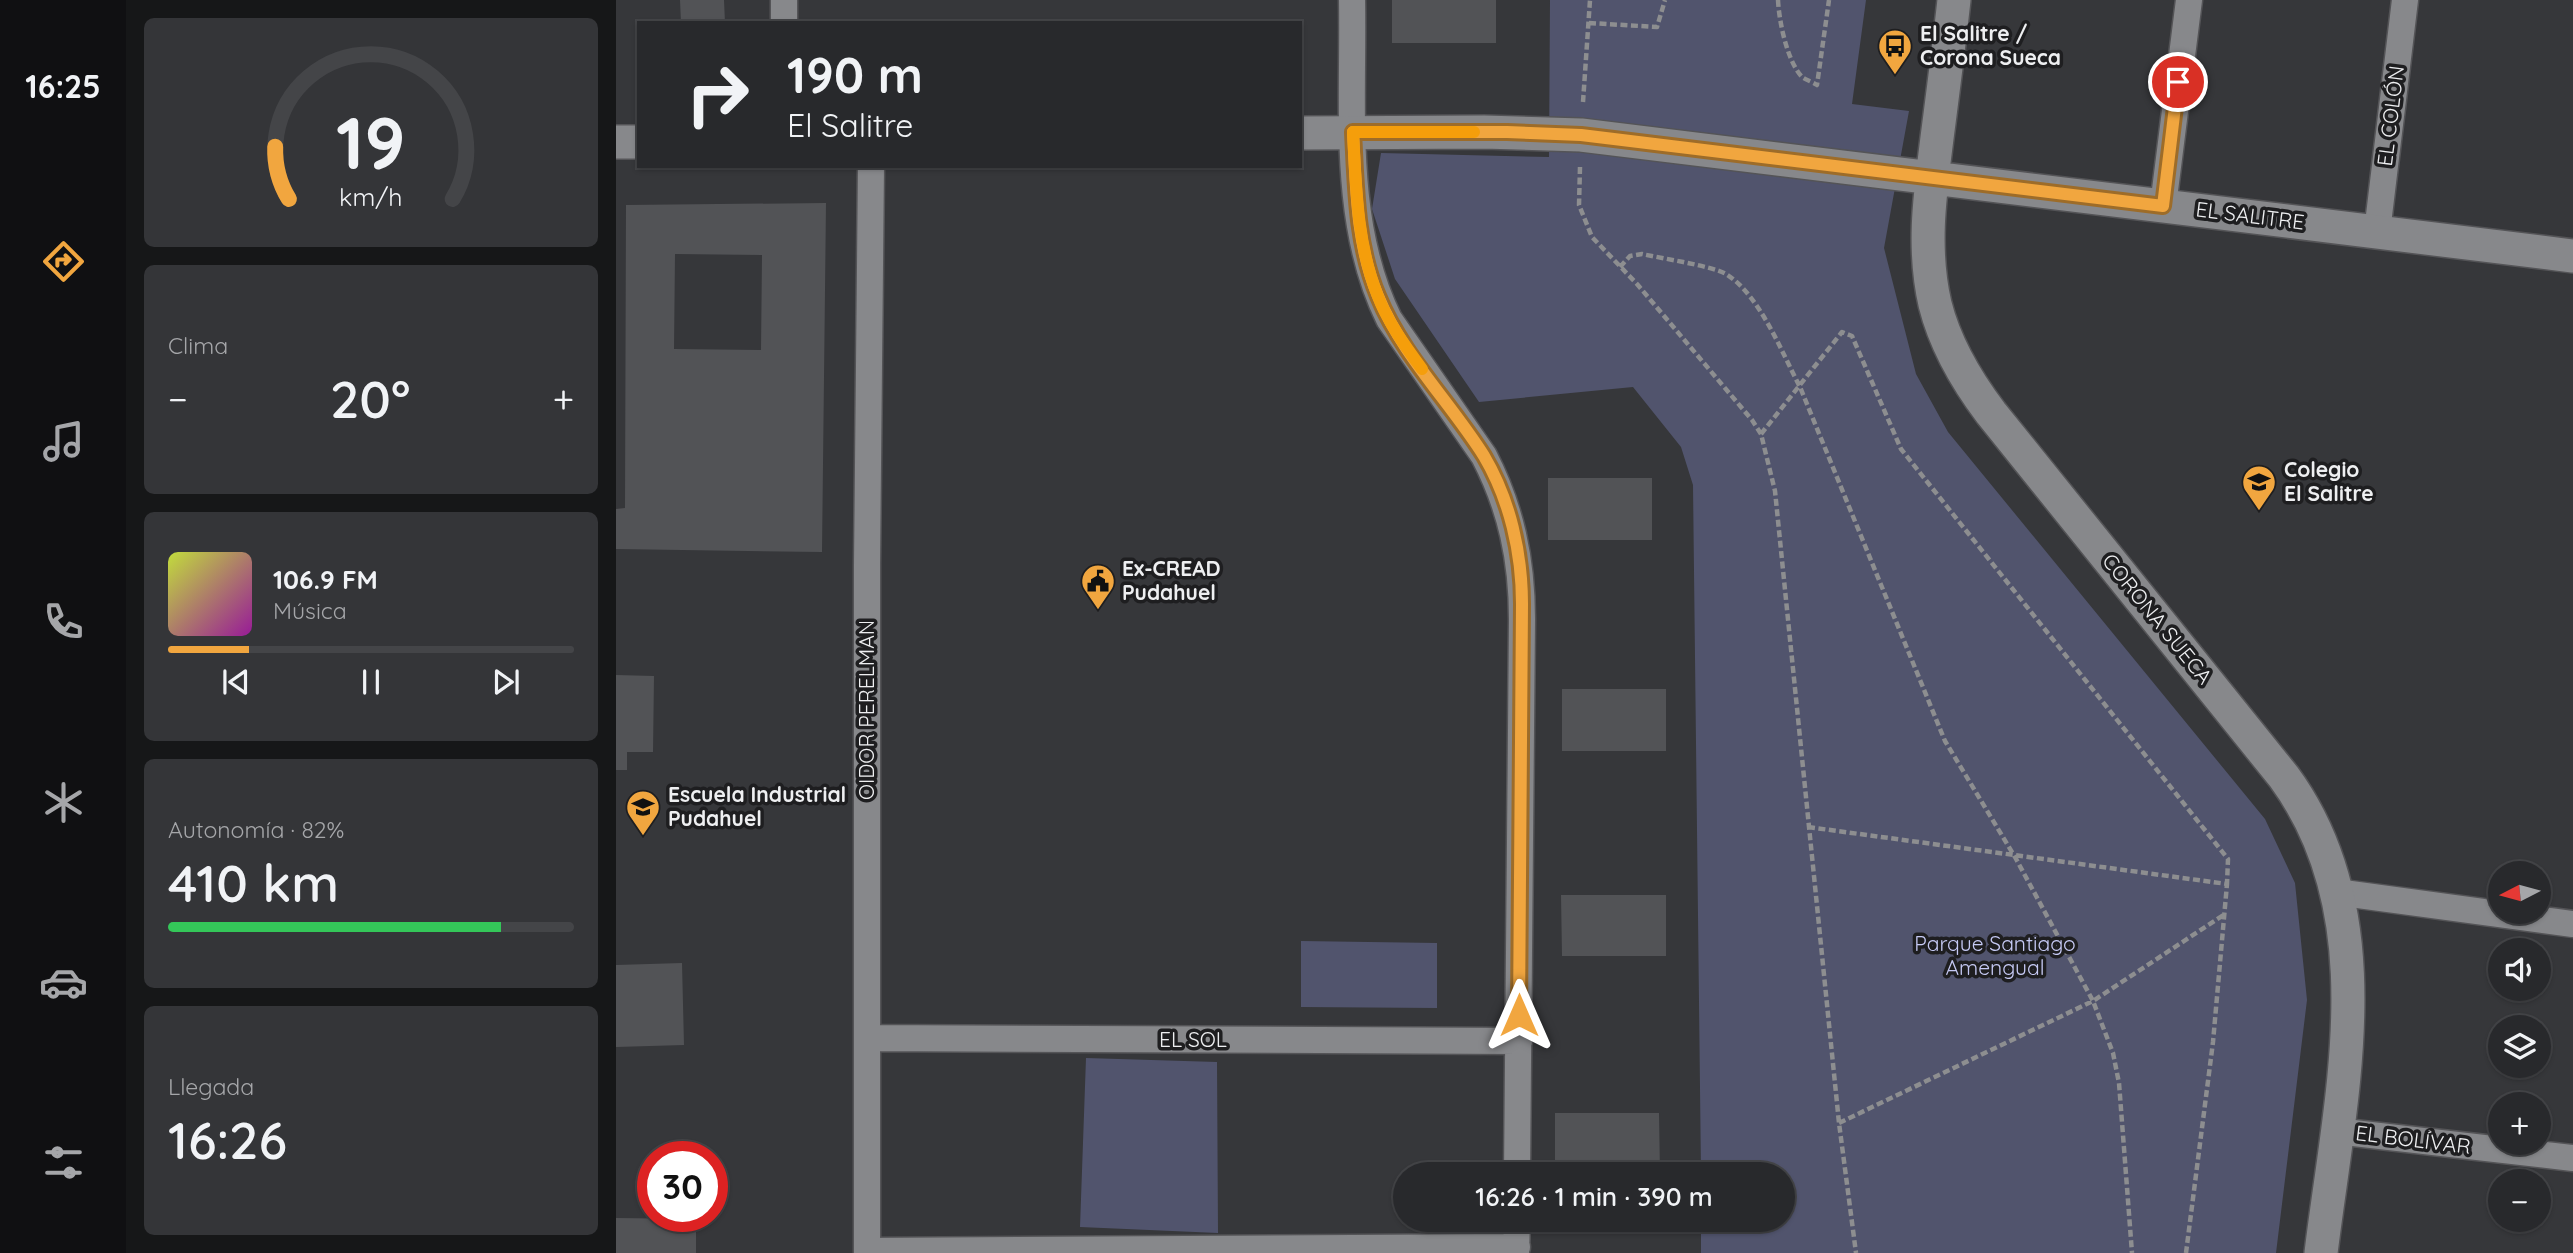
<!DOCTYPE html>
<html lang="es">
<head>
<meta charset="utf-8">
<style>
	:root { --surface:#28292c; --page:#343538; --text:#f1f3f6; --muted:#a5a6a9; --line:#444548; --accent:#f1a63f }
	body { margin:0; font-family:Quicksand,sans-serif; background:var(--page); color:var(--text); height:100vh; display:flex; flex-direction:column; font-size:26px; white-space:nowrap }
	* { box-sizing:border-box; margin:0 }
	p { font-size:23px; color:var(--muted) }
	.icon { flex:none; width:38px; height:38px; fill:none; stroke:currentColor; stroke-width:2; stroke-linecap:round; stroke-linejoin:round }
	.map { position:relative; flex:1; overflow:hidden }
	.sheet { display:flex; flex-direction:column; gap:18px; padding:18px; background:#161718; width:490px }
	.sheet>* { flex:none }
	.top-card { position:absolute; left:21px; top:21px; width:665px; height:147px; border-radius:0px; box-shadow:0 2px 5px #0004,0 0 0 2px var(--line); background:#28292c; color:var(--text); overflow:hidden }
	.needle { width:46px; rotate:264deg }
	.tools { position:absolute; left:1872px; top:861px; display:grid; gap:14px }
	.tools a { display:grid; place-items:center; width:63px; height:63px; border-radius:50%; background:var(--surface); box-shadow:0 2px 5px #0004,0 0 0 2px var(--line); font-size:35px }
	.speed { position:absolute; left:21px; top:1141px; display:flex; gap:14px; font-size:35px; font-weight:700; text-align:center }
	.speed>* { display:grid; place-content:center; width:91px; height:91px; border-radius:50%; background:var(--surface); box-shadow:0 2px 5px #0004,0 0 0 2px var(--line); line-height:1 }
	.speed .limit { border:10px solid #d22; background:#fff; color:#111 }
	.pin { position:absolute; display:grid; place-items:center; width:60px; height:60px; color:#fff; margin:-30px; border:4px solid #fff; border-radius:50%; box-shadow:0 2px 7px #0007 }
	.me { position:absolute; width:77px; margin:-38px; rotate:0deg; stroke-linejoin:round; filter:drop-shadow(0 0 5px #0008) }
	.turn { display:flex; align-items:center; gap:24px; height:147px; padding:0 35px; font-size:32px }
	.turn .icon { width:91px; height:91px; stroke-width:2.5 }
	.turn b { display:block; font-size:49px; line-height:60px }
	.big { font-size:52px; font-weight:600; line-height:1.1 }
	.sheet .card { flex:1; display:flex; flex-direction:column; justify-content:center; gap:10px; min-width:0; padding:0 24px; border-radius:10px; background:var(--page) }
	.sheet .dial { align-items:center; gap:0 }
	.dial svg { height:182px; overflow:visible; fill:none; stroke:var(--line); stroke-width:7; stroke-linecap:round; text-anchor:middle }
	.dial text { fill:var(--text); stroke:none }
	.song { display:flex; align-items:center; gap:21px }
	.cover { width:84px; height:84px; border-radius:10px; background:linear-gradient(135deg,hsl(70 70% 55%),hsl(300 70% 35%)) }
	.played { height:7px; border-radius:4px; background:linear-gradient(90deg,var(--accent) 20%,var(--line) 20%) }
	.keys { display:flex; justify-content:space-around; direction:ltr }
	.heat { display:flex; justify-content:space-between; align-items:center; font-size:38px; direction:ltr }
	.charge { height:10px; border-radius:5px; background:linear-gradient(90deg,#34c759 82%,var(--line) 0) }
	.trip { position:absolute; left:777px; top:1162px; width:402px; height:70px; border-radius:35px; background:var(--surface); box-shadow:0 2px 5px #0004,0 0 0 2px var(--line); font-weight:600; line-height:70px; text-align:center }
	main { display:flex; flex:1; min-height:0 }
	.dock { display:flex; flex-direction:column; width:126px; justify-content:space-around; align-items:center; background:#101012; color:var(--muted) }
	.dock .icon { width:49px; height:49px }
	.dock .active { color:var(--accent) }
	.dock b { font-size:32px; color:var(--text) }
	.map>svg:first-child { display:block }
</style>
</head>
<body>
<main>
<nav class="dock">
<b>16:25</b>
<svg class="icon active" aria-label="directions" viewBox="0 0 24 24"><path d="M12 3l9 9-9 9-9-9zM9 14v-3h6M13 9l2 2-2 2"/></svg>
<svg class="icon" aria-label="music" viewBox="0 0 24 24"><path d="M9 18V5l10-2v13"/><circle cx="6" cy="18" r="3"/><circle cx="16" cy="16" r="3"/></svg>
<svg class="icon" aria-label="phone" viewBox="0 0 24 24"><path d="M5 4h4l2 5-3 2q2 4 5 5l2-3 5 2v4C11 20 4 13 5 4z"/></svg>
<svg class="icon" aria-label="climate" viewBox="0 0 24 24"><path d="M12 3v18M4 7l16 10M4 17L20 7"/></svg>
<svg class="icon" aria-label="car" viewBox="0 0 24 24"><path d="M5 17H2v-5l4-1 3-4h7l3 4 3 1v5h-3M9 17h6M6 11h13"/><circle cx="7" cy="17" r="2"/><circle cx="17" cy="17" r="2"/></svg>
<svg class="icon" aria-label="filters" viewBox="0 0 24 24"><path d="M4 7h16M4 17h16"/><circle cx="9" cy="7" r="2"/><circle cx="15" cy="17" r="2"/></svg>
</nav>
<section class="sheet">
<div class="card dial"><svg viewBox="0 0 100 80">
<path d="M14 69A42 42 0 1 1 86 69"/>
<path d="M14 69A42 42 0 0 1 8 46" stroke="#f1a63f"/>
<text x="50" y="56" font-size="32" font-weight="700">19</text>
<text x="50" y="72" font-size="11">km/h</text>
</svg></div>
<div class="card"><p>Clima</p>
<div class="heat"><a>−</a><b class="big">20°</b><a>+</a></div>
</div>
<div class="card">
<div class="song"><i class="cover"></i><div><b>106.9 FM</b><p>Música</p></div></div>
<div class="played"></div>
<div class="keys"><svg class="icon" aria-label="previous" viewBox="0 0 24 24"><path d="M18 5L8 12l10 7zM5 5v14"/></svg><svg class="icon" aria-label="pause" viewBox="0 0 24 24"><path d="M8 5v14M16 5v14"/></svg><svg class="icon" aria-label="next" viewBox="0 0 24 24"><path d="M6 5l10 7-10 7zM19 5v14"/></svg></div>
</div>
<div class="card"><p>Autonomía · 82%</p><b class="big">410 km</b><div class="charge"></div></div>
<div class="card"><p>Llegada</p><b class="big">16:26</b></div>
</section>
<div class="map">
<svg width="1957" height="1253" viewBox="0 0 1957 1253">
	<rect width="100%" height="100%" fill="#36373a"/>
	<!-- green -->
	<path fill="#51546d" d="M934,0H1250L1236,104L1293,111L1268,248L1300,374L1332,432L1649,819L1679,883L1691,1000L1660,1253H1085V1220H1167V1174H1085L1077,485L1065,447L1017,387L863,402L779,279L756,209L765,153L933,157Z
		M685,941L821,943V1008L685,1007Z
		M470,1058L601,1062L602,1233L464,1227Z"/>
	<!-- building -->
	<path fill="#525356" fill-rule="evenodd" d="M64,0H108L109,23H65Z
		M776,0H880V43H776Z
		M210,203L206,552L0,549V509L9,508L10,205ZM59,254L146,255L145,350L58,349Z
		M932,478H1036V540H932Z
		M0,675L38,676L37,752H11V770H0Z
		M946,689H1050V751H946Z
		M945,895H1050V956H946Z
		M66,963L68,1045L0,1047V965Z
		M939,1113H1043L1044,1174H939Z
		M0,1218L80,1219V1253H0Z"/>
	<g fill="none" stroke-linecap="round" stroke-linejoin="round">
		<!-- minor casing -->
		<g stroke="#545457" stroke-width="29">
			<path id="minor" d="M168,0V23
				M736,0C738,106 725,222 773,319L868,456C895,508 906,560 906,619L901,1174
				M1547,206L1573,0
				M1761,232L1789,0
				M1720,892L1957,924
				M251,1038L903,1041
				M1720,1131L1957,1158
				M251,1251L901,1247
				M251,1253V565L255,166
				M900,1253L901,1220"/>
		</g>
		<!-- tertiary casing -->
		<g stroke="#545457" stroke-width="36">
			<path id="tertiary" d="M1338,0C1333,46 1327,92 1321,138C1314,194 1306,248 1319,304C1329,344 1350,380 1375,413L1668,777C1770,916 1724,1096 1705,1253
				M684,133L868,132L965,135L1957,256
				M0,142H23"/>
		</g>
		<!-- path -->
		<path stroke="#8d8e90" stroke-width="4.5" stroke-dasharray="7 3.5" stroke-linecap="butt" d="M1162,0C1163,21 1171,61 1186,77C1190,80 1197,82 1201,85L1213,0
			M973,23L1041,27L1049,0
			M967,102L974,0
			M964,167L963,205L976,237L1021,284L1136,420L1145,434L1159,491L1223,1123L1240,1253
			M1004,267L1014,256L1026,254C1044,258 1096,266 1110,274C1144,295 1166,353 1184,387L1329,741L1399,857L1477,1001L1497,1053L1503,1083L1516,1253
			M1145,434L1226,332L1236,336L1285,449L1612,859L1611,884
			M1192,827L1611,884L1597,1042L1570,1253
			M1223,1123L1477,1001L1609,914"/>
		<!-- minor -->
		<use href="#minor" stroke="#87888b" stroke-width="26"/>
		<!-- tertiary -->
		<use href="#tertiary" stroke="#87888b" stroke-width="33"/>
	</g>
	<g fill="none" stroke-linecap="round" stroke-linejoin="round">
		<!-- route casing -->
		<g stroke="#9d6c29" stroke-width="18">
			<path id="route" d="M903,1015L906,604C906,553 894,500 868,456C834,402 786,355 762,296C740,244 740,187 737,132H891L965,135L1547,206L1562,82"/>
		</g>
		<!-- route -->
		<use href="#route" stroke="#f1a63f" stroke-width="12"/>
		<!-- slow -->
		<path stroke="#f59e0b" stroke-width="12" d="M806,369C789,346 771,321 761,294C741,243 740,187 737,132H858"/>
	</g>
	<!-- icons -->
	<defs>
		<g id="bus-pin" transform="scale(1.75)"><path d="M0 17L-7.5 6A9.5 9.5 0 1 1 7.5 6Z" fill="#f1a63f" stroke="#1e1e20"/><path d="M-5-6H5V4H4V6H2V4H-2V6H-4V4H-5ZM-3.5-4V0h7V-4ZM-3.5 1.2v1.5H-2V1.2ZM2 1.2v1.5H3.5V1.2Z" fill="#111"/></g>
		<g id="school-pin" transform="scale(1.75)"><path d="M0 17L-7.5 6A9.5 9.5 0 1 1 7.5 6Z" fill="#f1a63f" stroke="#1e1e20"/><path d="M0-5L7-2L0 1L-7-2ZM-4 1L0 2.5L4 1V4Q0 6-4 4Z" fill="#111"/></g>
		<g id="civic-pin" transform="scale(1.75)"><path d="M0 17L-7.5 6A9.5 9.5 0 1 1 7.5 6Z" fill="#f1a63f" stroke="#1e1e20"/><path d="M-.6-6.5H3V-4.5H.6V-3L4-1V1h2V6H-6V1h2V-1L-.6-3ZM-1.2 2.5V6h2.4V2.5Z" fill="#111"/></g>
	</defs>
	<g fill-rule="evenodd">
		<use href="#bus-pin" x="1279" y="46"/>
		<use href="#school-pin" x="1643" y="482"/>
		<use href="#civic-pin" x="482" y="581"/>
		<use href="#school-pin" x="27" y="807"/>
	</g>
	<g text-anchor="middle" stroke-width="7" stroke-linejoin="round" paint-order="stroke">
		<!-- poi labels -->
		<g font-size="21" font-weight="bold" fill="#eeeff1" stroke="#1e1e20" text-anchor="start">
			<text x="1304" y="41">El Salitre /<tspan x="1304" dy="24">Corona Sueca</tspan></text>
			<text x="1668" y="477">Colegio<tspan x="1668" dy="24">El Salitre</tspan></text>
			<text x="506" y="576">Ex-CREAD<tspan x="506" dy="24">Pudahuel</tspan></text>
			<text x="52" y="802">Escuela Industrial<tspan x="52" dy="24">Pudahuel</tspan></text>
		</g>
		<!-- street labels -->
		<g font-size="21" fill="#eeeff1" stroke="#1e1e20">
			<text transform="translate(1775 116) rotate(-83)" y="7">EL COLÓN</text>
			<text transform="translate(1634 216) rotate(7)" y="7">EL SALITRE</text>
			<text transform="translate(1541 619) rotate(51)" y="7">CORONA SUECA</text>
			<text transform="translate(251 710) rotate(-90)" y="7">OIDOR PERELMAN</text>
			<text x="577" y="1047">EL SOL</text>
			<text transform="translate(1797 1140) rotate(7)" y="7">EL BOLÍVAR</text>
		</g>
		<!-- park labels -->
		<g font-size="21" fill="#c6caf5" stroke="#1e1e20">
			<text x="1379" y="951">Parque Santiago<tspan x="1379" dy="24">Amengual</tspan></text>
		</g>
	</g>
</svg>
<div class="tools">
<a><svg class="needle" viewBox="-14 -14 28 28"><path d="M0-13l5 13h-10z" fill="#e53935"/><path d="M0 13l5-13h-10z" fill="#a5a6a9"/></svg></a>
<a><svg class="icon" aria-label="sound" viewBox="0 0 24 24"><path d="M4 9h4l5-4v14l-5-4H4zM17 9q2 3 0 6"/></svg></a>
<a><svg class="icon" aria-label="layers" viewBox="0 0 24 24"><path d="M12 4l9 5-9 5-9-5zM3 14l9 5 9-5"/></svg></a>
<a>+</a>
<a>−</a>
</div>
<div class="speed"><div class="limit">30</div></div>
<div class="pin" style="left:1562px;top:82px;background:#d93025"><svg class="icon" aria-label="arrive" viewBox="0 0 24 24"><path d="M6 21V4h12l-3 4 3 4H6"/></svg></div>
<svg class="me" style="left:903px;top:1015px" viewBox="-20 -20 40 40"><path d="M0-17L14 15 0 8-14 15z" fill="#f1a63f" stroke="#fff" stroke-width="4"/></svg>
<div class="trip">16:26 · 1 min · 390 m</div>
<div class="top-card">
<div class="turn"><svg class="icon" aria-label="right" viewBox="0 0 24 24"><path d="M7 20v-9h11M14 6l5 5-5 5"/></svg><div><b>190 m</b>El Salitre</div></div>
</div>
</div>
</main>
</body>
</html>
